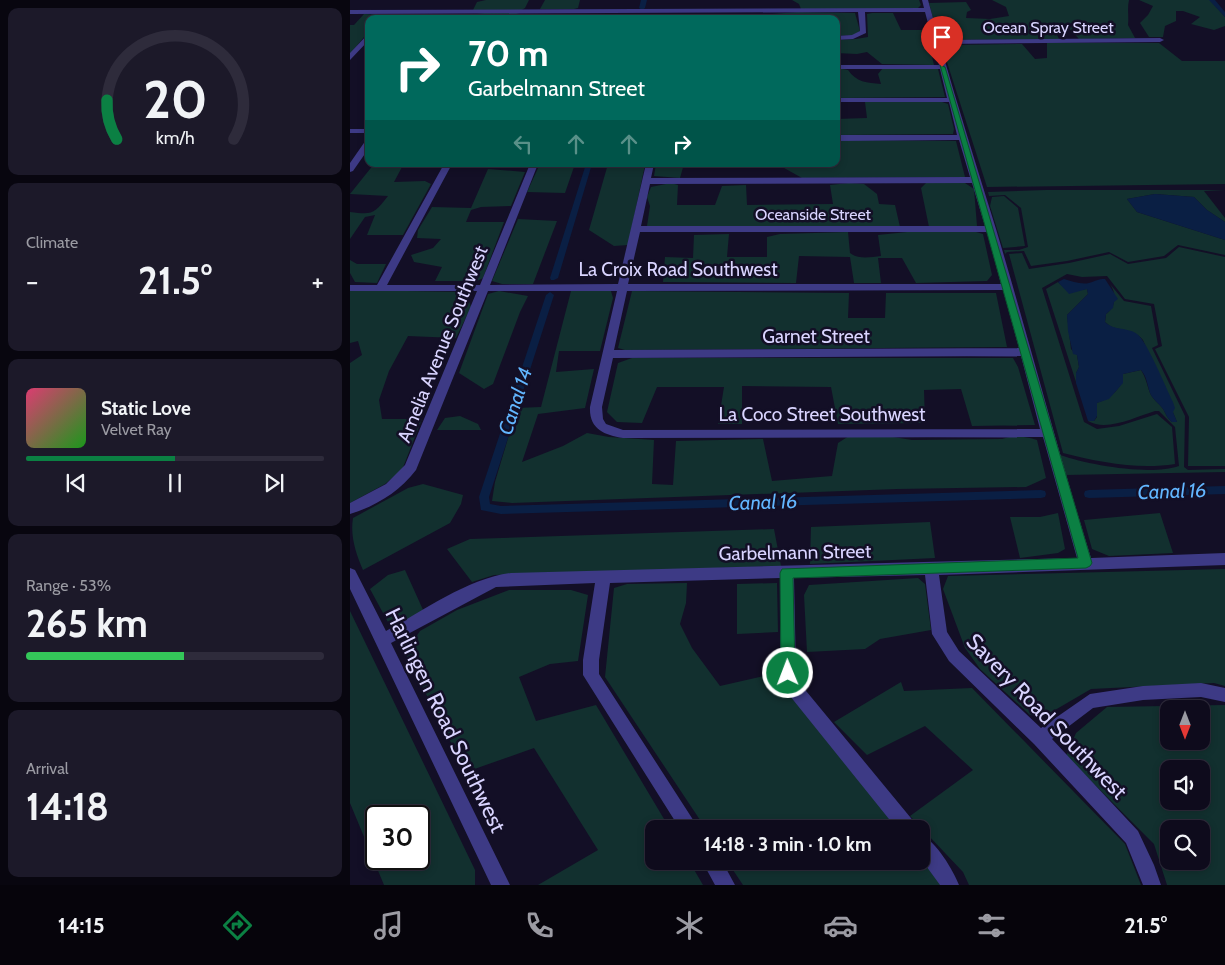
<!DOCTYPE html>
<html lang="en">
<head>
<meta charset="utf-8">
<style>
	:root { --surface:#0e0b1c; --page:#1c1929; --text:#f1f3f6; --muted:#9b9ba3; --line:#2e2b3b; --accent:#0b8043 }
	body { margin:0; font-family:Cabin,sans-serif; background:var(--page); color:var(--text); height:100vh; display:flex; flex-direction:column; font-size:19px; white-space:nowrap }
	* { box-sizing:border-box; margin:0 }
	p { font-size:16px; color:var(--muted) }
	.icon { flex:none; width:28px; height:28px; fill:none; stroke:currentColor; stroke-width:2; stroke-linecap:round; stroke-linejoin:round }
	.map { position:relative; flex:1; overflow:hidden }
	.sheet { display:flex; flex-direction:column; gap:8px; padding:8px; background:#08060f; width:350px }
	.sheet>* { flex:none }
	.hud { position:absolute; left:15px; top:15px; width:475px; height:152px; border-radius:10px; box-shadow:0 2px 8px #0003,0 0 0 1px var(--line); background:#00695c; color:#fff; overflow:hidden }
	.needle { width:32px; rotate:180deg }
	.controls { position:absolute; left:810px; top:700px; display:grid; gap:10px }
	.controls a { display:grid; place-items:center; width:50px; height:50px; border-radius:10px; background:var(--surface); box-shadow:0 2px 8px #0003,0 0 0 1px var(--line); font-size:25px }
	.speed { position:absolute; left:15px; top:805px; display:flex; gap:10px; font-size:25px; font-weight:700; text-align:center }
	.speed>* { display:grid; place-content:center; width:65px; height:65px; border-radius:50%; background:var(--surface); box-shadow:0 2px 8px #0003,0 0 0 1px var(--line); line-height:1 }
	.speed .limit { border:2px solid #111; border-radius:8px; background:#fff; color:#111 }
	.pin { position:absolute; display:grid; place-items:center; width:42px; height:42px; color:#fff; margin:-51px -21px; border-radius:50% 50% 50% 0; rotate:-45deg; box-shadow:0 0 5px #0007 }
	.pin .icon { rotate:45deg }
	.me { position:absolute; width:55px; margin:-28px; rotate:359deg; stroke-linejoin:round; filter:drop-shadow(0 0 4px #0008) }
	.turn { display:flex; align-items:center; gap:18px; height:105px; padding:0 20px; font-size:22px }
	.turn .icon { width:65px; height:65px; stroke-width:2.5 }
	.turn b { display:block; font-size:35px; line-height:42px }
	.lanes { display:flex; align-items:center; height:48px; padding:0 20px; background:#0003; justify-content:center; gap:25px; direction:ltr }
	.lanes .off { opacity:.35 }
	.big { font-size:38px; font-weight:700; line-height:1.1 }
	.sheet .tile { flex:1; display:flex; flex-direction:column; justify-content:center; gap:8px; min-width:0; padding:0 18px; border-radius:10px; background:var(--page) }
	.sheet .dial { align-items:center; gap:0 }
	.dial svg { height:130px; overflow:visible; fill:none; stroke:var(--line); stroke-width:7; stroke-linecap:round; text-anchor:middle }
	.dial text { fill:var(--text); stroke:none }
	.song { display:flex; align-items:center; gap:15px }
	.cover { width:60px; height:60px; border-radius:8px; background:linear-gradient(135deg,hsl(340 70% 55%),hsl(120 70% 35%)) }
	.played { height:5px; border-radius:2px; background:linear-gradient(90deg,var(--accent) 50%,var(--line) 50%) }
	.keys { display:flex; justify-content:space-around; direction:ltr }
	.heat { display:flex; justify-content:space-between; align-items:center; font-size:28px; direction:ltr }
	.charge { height:8px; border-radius:4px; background:linear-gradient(90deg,#34c759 53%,var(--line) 0) }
	.trip { position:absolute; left:295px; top:820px; width:285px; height:50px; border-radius:10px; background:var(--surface); box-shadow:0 2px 8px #0003,0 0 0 1px var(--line); font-weight:700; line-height:50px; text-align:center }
	.menu { display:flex; height:80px; justify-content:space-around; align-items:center; background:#06040b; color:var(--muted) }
	.menu .icon { width:35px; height:35px }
	.menu .active { color:var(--accent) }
	.menu b { font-size:22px; color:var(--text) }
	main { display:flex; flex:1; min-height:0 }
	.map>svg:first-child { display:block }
</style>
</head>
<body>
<main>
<section class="sheet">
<div class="tile dial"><svg viewBox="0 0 100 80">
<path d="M14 69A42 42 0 1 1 86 69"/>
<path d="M14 69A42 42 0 0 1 8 45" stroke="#0b8043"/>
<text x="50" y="56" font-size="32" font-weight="700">20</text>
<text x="50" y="72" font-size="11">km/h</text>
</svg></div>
<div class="tile"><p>Climate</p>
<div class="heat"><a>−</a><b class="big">21.5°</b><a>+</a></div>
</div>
<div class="tile">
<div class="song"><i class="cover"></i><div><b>Static Love</b><p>Velvet Ray</p></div></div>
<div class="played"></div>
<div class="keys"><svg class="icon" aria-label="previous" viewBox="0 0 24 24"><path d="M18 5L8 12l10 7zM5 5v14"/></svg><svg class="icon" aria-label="pause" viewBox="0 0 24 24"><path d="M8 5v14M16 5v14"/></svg><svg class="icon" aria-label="next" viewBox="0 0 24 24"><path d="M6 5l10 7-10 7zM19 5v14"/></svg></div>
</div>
<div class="tile"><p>Range · 53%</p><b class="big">265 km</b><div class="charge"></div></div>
<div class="tile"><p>Arrival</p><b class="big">14:18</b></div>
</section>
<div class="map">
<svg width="875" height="885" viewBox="0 0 875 885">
	<rect width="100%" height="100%" fill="#130f26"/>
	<!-- green -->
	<path fill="#12302f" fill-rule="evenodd" d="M136,0H179L175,8L170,11L123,10L127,2Z
		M195,0H230L228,8L224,9H190Z
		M442,0H569L571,5L567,9H451L449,4Z
		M642,0H779C777,8 779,16 778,25L785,38L729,39L718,27L704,28L709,39L595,40L585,26L579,3L616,2L621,10L617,12L616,18L640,19L659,16L656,7Z
		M789,0H860L875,17V26L864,30L841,24L850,17L833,11H826V21L815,26L813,37H799L790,23L798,15L803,6Z
		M448,12L505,13L510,31L505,35L486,36V19H407L409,15Z
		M166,13L173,15L171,19H116C124,10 154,13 166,13Z
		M522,13H543L551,30H576L584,65L532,64L517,52L507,54L486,53V40L506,39L518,37L517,14Z
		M14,14L32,15L29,19H19V31L0,54V25H4Z
		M697,43H809L832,61H875V184L637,187L595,56L599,45L672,44L685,59L697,58Z
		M486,68L498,70C506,82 517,83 531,84L528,74L533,68L588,69L595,97L486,98Z
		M515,102H592L598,104L604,129L603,134L486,135V119L517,118Z
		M486,140L606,141L615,177L452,178L427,164H486Z
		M24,164H93L92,167H52L44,182L75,181L81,184L53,235H17L25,215L15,217L0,239V212C23,215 24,214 38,196L0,194Z
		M190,164H225L215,193L177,192Z
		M258,164H264L268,167L295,165L278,245L264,246L239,230Z
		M306,164H334L330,178L304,176Z
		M138,169L175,172L161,206L131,207L121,210L116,222H154L133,278L127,281H85L92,267L64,262L61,255L83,248L91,239L67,238L68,230L82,207L121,208Z
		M321,183L328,185L327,205H365L372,186L396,185L397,205L483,204L480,185L499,183L514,184L527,194L529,204L545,205L550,227L297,226L300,206L297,197L301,187Z
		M576,183H615L624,189L627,226L579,227L571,188Z
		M696,190H875L854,191L875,218V222L857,210L844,197L805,194L777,199L787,212L875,240V255L828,245L814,256L778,262L759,252L717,261L681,266L674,251L657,252L655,254L670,309L654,250H669L678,247L671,208L655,195L639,196L638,192Z
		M654,196L668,208L675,246L653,248L640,206L642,197Z
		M168,219L207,221L183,284H152L142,281Z
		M498,232L500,253C509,260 521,257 531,256L528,235L557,232H626L633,234L642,275L637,281L566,283L552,258H528L531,283H504L500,257L449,256L446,283L313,282L315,257L343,258L344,235L379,234L377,257H417V237L430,234Z
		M829,247L875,257V466H838L839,417L805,349L812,346L804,304L775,299L757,276L732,277L717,274L692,288L734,422L747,429L769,426L807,414L822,427L825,464C788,470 749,462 713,453L659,254L672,253L679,269L719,263L760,254L778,264L816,258Z
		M0,260L7,264H36L27,283L5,282L0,273Z
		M708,282C725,299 718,289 737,289L738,294L717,315L721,349L727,355L729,367L726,373L727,385L696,289Z
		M760,284L774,301L801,306L808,345L802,348L835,416L834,467L838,470L875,469V472L715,475L710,455C739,465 800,476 829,466L825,427L809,411H805C785,417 757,432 738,421H744L747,417V403C759,399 774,388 773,374L791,370C796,378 797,385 800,393C803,400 809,403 813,409C816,414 817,418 822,422H827L793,340C783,327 766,333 755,322L756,314C766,307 767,294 760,284Z
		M0,290L116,292L121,307L106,338L58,336L39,371L29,400L32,419H72L52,470L35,484L0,503V363L12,355L8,341L0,343Z
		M149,291L178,296L170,312L143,384L134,389L109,373L138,294Z
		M221,291H261L263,298L250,351H209L206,372L244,369L235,408L188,414L172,462L213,446L237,433L259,437L304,440L302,484L323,485L326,441L413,439L422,481L482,476L488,443L499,436H537L562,440L652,439C663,435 675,436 687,440L696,478L676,487L547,489L162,503L142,501L145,482L167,408L191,407Z
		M282,291L499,293L498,318H535L536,293H646L657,347L275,350L268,348Z
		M282,358H663L668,367L685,425L622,426L611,389L574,390L575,423L488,424L481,387L392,386V424H368L374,387H307L292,423L267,422L257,412L268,363Z
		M110,416L128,424L131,430H87L95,418Z
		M73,484L113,495L111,504L100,523L13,570C6,554 0,536 3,518L58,488Z
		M708,513L715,549L708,553L670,558L660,517H690Z
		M810,513L823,553L759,556L742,549L734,520Z
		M580,522L585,558L460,564L461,527Z
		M424,529L431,566L144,575L122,582L97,549L120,539Z
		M875,569V686L864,683L741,689L693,717L680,715L630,669L615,648L593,589L598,576Z
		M55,570L74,612L48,624H39L20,589L38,575Z
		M568,578L575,584L581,630L530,639L515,649L457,652L454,595L459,585Z
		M337,583L336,603L330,624L342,648L370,686L427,673L439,693L548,829H356L255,677L264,588L277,584Z
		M427,583L428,632L387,634V584Z
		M159,590H221L238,595L228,661L200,664L169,677L186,721L246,705L320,829H304V861H339L353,885H188L248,850L184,748L116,772L55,653L70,631L107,610Z
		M0,611L125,870V885H34L0,803ZM26,816H69V859H26Z
		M551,682L554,691L622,688L775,844L791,885H619L613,872L560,816L623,770L575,726L517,755L484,722Z
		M875,705V885H817L804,844L716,756L726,733L757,707ZM819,709H851V741H819ZM819,769H851V801H819ZM819,829H851V861H819Z
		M571,857L591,885H393L377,861H571Z"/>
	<!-- water -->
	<path fill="#0a1f44" d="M805,194L844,197L857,210L875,222V240L787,212L777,199Z
		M714,279C722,281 731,285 739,283C746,281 748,279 755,279L768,299L764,302L763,308L756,314L755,322C764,331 778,327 787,334C797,341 816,388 823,402L825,408L823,412L827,422H822C817,418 816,414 813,409C809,403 803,400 800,393C797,384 797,377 791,370L773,374V383L759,399L747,403V416L744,421H738L726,383V373L729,367L727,355L723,354L718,331L717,315L738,294L737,289L719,294L708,282Z"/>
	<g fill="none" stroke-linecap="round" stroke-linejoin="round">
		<!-- canal -->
		<path fill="#0a1f44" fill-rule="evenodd" d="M291,0H297L295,8L292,10L289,8Z
			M859,0H865L875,12V17Z
			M236,164H242L208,278L204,280H201L200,278Z
			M200,292L204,295L139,497L140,504L151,506L691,490L695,491L696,494L695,497L691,498L151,514L131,510L129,497L196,295Z
			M875,486V494L739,498L735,497L734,494L735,491L739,490Z"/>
		<!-- minor -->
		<path fill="#3d3a85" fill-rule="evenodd" d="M572,0H578L589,40L810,38L814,40L810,42L590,44C608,107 627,168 646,229C679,339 707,449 741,558L875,553V565L589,575L597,632L609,651L691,728L740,694L793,686L851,683L875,688V702L851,697L793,700L743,708L702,739L788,831L804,865L811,885H793L776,843L684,744L599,661L582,634L575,575L444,578L446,673L452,686L565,823L568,829H547L440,696L430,673V578L260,583L249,660V674L349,829H330L233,675V660L245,583L146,587L41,643L160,885H141L0,589V568L5,570L36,631C73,611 119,578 161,573L727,558L693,437L273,438C254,435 239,429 240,407L267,291H138L66,470C49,492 26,506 0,514V503L36,484L55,465L127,291H0V285H27L94,164H102L37,285H130L180,164H188L140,285L268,284L296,164H304L301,178L620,177L609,140L486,141V135H607L599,102H486V98H597L590,69H486V65H589L575,12H515L516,33L503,39L486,40V36L502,35L510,31L508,12L0,14V10L574,8ZM622,183L635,226H291L300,184ZM290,232H637L651,284H278ZM653,290L669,348L264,350L277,291ZM671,356L690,429L273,430L256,424L253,419L252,407L263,358Z
			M19,33V40L0,60V53Z
			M0,129H19V133H0Z
			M16,140H19V148L3,171L0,172V163Z
			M571,835C586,841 603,870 609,885H590L571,859Z
			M352,861H372L385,885H365Z"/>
	</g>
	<!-- route -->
	<path fill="#0b8043" stroke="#07532c" d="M590,65L595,67L742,563L740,566L736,568L443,578L445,673L443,678L438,680L433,678L431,673L430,573L432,569L728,558Z"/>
	<g text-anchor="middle" stroke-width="5" stroke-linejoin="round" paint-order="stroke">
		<!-- far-street labels -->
		<g font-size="16" fill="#d9d4ff" stroke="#130f26">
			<text x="698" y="33">Ocean Spray Street</text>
			<text x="463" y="220">Oceanside Street</text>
		</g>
		<!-- street labels -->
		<g font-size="19" fill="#d9d4ff" stroke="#130f26">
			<text x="328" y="276">La Croix Road Southwest</text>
			<text x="466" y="343">Garnet Street</text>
			<text transform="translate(92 344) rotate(-68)" y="7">Amelia Avenue Southwest</text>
			<text x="472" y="421">La Coco Street Southwest</text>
			<text transform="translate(445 552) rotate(-1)" y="7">Garbelmann Street</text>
		</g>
		<!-- water labels -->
		<g font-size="20" font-style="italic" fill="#62b6ff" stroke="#130f26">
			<text transform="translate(165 401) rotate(-72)" y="7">Canal 14</text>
			<text transform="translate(822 491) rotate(-2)" y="7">Canal 16</text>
			<text transform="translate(413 502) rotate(-2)" y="7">Canal 16</text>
		</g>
		<!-- near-street labels -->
		<g font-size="22" fill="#d9d4ff" stroke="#130f26">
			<text transform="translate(697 716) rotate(46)" y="8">Savery Road Southwest</text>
			<text transform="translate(96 720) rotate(64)" y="8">Harlingen Road Southwest</text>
		</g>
	</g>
</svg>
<div class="controls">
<a><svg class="needle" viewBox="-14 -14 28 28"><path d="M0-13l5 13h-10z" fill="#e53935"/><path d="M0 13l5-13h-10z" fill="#9b9ba3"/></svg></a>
<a><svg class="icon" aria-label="sound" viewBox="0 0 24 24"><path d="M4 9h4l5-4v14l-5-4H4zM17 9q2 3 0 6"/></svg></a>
<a><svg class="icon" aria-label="search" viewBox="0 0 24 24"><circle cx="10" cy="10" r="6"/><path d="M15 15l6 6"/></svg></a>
</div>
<div class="speed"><div class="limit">30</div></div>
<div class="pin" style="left:592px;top:67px;background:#d93025"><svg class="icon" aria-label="arrive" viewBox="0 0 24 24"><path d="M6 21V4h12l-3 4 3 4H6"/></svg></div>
<svg class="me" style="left:438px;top:673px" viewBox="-20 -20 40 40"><circle r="17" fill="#0b8043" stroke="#fff" stroke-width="3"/><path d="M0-11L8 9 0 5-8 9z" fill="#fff"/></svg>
<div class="trip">14:18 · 3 min · 1.0 km</div>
<div class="hud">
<div class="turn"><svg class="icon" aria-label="right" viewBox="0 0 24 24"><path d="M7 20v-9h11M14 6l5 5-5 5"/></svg><div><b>70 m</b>Garbelmann Street</div></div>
<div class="lanes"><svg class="icon off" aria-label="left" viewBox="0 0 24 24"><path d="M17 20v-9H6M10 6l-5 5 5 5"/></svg><svg class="icon off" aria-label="ahead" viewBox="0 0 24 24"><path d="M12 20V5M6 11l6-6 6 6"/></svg><svg class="icon off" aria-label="ahead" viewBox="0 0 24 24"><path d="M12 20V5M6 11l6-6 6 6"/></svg><svg class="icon" aria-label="right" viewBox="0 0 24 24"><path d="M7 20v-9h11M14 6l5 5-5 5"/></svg></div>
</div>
</div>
</main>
<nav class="menu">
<b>14:15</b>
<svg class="icon active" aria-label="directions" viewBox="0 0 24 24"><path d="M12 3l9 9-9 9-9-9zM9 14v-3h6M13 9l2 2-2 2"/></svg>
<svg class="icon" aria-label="music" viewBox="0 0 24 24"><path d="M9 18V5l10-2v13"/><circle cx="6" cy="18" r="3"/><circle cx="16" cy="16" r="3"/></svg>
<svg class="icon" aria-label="phone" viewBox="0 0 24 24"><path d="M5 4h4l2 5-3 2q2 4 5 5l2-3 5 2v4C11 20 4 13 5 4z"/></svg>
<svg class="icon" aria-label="climate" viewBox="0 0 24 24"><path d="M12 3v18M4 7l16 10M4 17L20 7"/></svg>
<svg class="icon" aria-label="car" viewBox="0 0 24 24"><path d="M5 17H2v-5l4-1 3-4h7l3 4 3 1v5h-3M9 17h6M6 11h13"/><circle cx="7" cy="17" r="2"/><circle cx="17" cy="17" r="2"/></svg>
<svg class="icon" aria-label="filters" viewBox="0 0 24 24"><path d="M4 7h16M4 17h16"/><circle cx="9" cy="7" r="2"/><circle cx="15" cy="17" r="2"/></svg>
<b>21.5°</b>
</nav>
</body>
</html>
